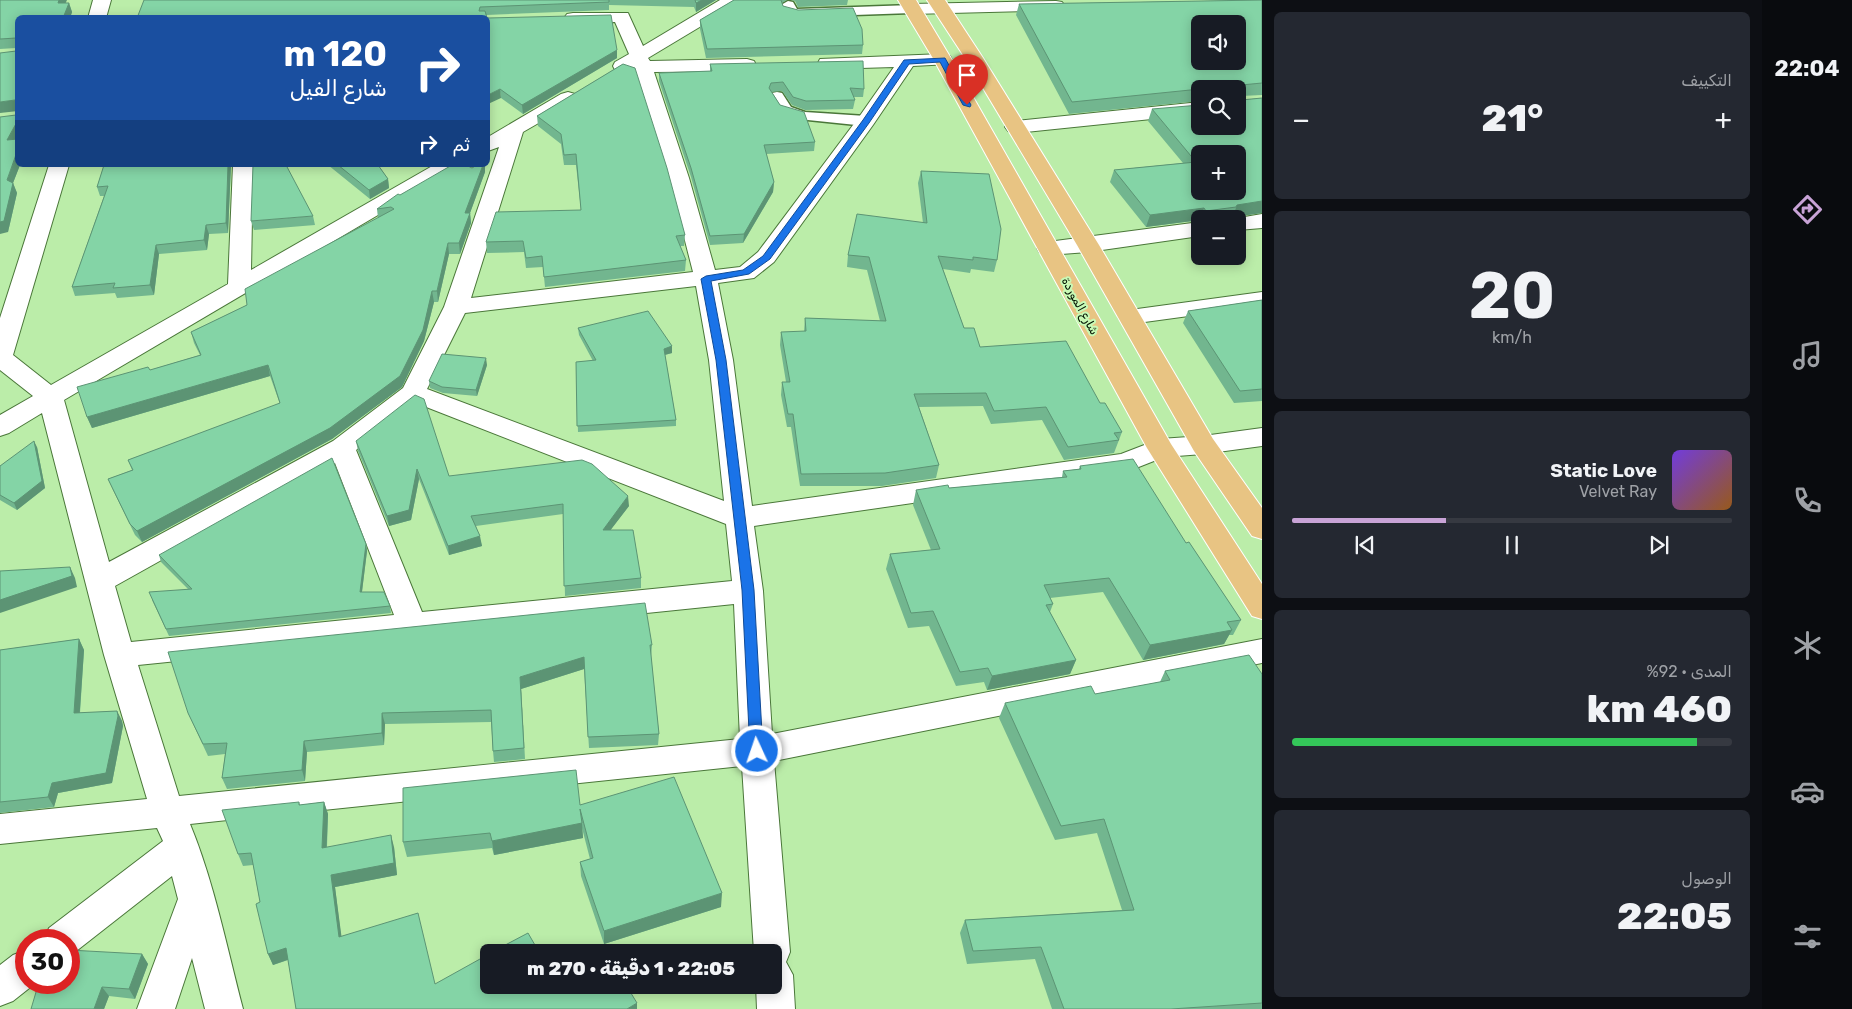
<!DOCTYPE html>
<html lang="ar">
<head>
<meta charset="utf-8">
<style>
	:root { --surface:#171b24; --page:#242831; --text:#f1f3f6; --muted:#9ea1a6; --line:#363941; --accent:#c8a3d6 }
	body { margin:0; font-family:Rubik,Cairo,sans-serif; background:var(--page); color:var(--text); direction:rtl; height:100vh; display:flex; flex-direction:column; font-size:19px; white-space:nowrap }
	* { box-sizing:border-box; margin:0 }
	p { font-size:16px; color:var(--muted) }
	.icon { flex:none; width:28px; height:28px; fill:none; stroke:currentColor; stroke-width:2; stroke-linecap:round; stroke-linejoin:round }
	.map { position:relative; flex:1; overflow:hidden; direction:ltr }
	.sheet { display:flex; flex-direction:column; gap:12px; padding:12px; background:#0d0f14; width:500px }
	.sheet>* { flex:none }
	.banner { position:absolute; left:15px; top:15px; width:475px; height:152px; border-radius:8px; box-shadow:0 2px 12px #0003; direction:rtl; background:#1a4fa0; color:#fff; overflow:hidden }
	.buttons { position:absolute; left:1191px; top:15px; display:grid; gap:10px }
	.buttons a { display:grid; place-items:center; width:55px; height:55px; border-radius:8px; background:var(--surface); box-shadow:0 2px 12px #0003; font-size:25px }
	.speed { position:absolute; left:15px; top:929px; display:flex; gap:10px; font-size:25px; font-weight:700; text-align:center }
	.speed>* { display:grid; place-content:center; width:65px; height:65px; border-radius:50%; background:var(--surface); box-shadow:0 2px 12px #0003; line-height:1 }
	.speed .limit { border:8px solid #d22; background:#fff; color:#111 }
	.pin { position:absolute; display:grid; place-items:center; width:42px; height:42px; color:#fff; margin:-51px -21px; border-radius:50% 50% 50% 0; rotate:-45deg; box-shadow:0 0 5px #0007 }
	.pin .icon { rotate:45deg }
	.me { position:absolute; width:55px; margin:-28px; rotate:357deg; stroke-linejoin:round; filter:drop-shadow(0 0 4px #0008) }
	.turn { display:flex; align-items:center; gap:18px; height:105px; padding:0 20px; font-size:22px }
	.turn .icon { width:65px; height:65px; stroke-width:2.5 }
	.turn b { display:block; font-size:35px; line-height:42px }
	.then { display:flex; align-items:center; height:48px; padding:0 20px; background:#0003; gap:10px; font-size:19px }
	.big { font-size:38px; font-weight:800; line-height:1.1 }
	.sheet .widget { flex:1; display:flex; flex-direction:column; justify-content:center; gap:8px; min-width:0; padding:0 18px; border-radius:8px; background:var(--page) }
	.sheet .dial { align-items:center; gap:0 }
	.dial b { font-size:65px; line-height:1 }
	.song { display:flex; align-items:center; gap:15px }
	.cover { width:60px; height:60px; border-radius:8px; background:linear-gradient(135deg,hsl(260 70% 55%),hsl(30 70% 35%)) }
	.played { height:5px; border-radius:2px; background:linear-gradient(90deg,var(--accent) 35%,var(--line) 35%) }
	.keys { display:flex; justify-content:space-around; direction:ltr }
	.heat { display:flex; justify-content:space-between; align-items:center; font-size:28px; direction:ltr }
	.charge { height:8px; border-radius:4px; background:linear-gradient(90deg,#34c759 92%,var(--line) 0) }
	.trip { position:absolute; left:480px; top:944px; width:302px; height:50px; border-radius:8px; background:var(--surface); box-shadow:0 2px 12px #0003; font-weight:800; line-height:50px; text-align:center; direction:rtl }
	main { display:flex; flex:1; min-height:0 }
	.dock { display:flex; flex-direction:column; width:90px; justify-content:space-around; align-items:center; background:#090b0e; color:var(--muted) }
	.dock .icon { width:35px; height:35px }
	.dock .current { color:var(--accent) }
	.dock b { font-size:22px; color:var(--text) }
	.map>svg:first-child { display:block }
</style>
</head>
<body>
<main>
<nav class="dock">
<b>22:04</b>
<svg class="icon current" aria-label="directions" viewBox="0 0 24 24"><path d="M12 3l9 9-9 9-9-9zM9 14v-3h6M13 9l2 2-2 2"/></svg>
<svg class="icon" aria-label="music" viewBox="0 0 24 24"><path d="M9 18V5l10-2v13"/><circle cx="6" cy="18" r="3"/><circle cx="16" cy="16" r="3"/></svg>
<svg class="icon" aria-label="phone" viewBox="0 0 24 24"><path d="M5 4h4l2 5-3 2q2 4 5 5l2-3 5 2v4C11 20 4 13 5 4z"/></svg>
<svg class="icon" aria-label="climate" viewBox="0 0 24 24"><path d="M12 3v18M4 7l16 10M4 17L20 7"/></svg>
<svg class="icon" aria-label="car" viewBox="0 0 24 24"><path d="M5 17H2v-5l4-1 3-4h7l3 4 3 1v5h-3M9 17h6M6 11h13"/><circle cx="7" cy="17" r="2"/><circle cx="17" cy="17" r="2"/></svg>
<svg class="icon" aria-label="filters" viewBox="0 0 24 24"><path d="M4 7h16M4 17h16"/><circle cx="9" cy="7" r="2"/><circle cx="15" cy="17" r="2"/></svg>
</nav>
<section class="sheet">
<div class="widget"><p>التكييف</p>
<div class="heat"><a>−</a><b class="big">21°</b><a>+</a></div>
</div>
<div class="widget dial"><b>20</b><p>km/h</p></div>
<div class="widget">
<div class="song"><i class="cover"></i><div><b>Static Love</b><p>Velvet Ray</p></div></div>
<div class="played"></div>
<div class="keys"><svg class="icon" aria-label="previous" viewBox="0 0 24 24"><path d="M18 5L8 12l10 7zM5 5v14"/></svg><svg class="icon" aria-label="pause" viewBox="0 0 24 24"><path d="M8 5v14M16 5v14"/></svg><svg class="icon" aria-label="next" viewBox="0 0 24 24"><path d="M6 5l10 7-10 7zM19 5v14"/></svg></div>
</div>
<div class="widget"><p>المدى · 92%</p><b class="big">460 km</b><div class="charge"></div></div>
<div class="widget"><p>الوصول</p><b class="big">22:05</b></div>
</section>
<div class="map">
<svg width="1262" height="1009" viewBox="0 0 1262 1009">
	<rect width="100%" height="100%" fill="#bbeda9"/>
	<g fill="none" stroke-linecap="round" stroke-linejoin="round">
		<!-- lane casing -->
		<g stroke="#4a7739" stroke-width="3">
			<path id="lane" d="M788,1L793,2L797,9L912,5L919,9L912,13L797,17L784,14L781,5Z
				M777,92L782,93L791,107L805,112L866,116L871,118L874,121L871,124L866,126L798,119L781,113L770,96L772,93Z"/>
		</g>
		<!-- street casing -->
		<g stroke="#4a7739" stroke-width="2">
			<path id="street" d="M93,0H111L106,18H88Z
				M720,0H741L738,4L648,58L650,61L747,59L754,61L756,65L754,69L747,71L654,72L689,178L715,270L740,267L758,252L859,117L894,67L827,69L820,67L818,63L820,59L943,54L950,56L952,60L950,64L913,66L873,125L774,262L754,278L718,283L733,360L752,506L1121,454L1160,439L1203,436L1262,428V446L1203,454L1164,457L1126,472L754,526L763,591L772,734L1262,639V663L774,761L790,952L786,962L793,975L795,1009H757L756,985H774V952H754L742,766L190,824C214,882 227,948 243,1009H205L192,958L175,1009H137L178,899L172,876L75,952L69,955V940H44L49,928L163,841L157,828L0,844V814L147,799L104,655L42,413L9,433L0,436V415L33,396L0,370V318L49,165H69L13,355L51,385L228,284L233,165H253L251,270L434,165H459L456,169L64,400L109,562L333,441L403,388L444,307L499,147L488,151V137L561,94L568,92L575,94L578,98L575,102L523,132L471,298L693,272L669,178L634,67L622,72L615,70L613,66L615,62L629,54L615,22L573,23L567,22L564,18L567,14L573,13H628L643,46ZM696,286L709,360L724,501L427,389L465,313ZM416,403L726,524L732,581L422,612L356,450ZM335,463L394,615L131,642L115,586ZM734,604L740,739L179,796L138,665Z
				M1056,1L1062,2L1065,6L1062,10L912,14L906,13L903,9L906,5L912,4Z
				M1200,102V114L1015,133L1008,131L1005,127L1008,123L1015,121Z
				M1262,214V228L1238,230V219H1233Z
				M1200,222V236L1088,252L1048,255L1040,253L1037,248L1040,243Z
				M1262,292V306L1130,324L1122,322L1118,317L1122,312L1130,310Z
				M26,950V982H37L13,1001L0,1006V965L13,955Z"/>
		</g>
		<!-- primary casing -->
		<g stroke="#fff" stroke-width="2">
			<path id="primary" d="M898,0H916L952,60L1171,444L1262,584V619L1252,616L1147,448L934,60Z
				M927,0H945L983,58L1099,245L1213,439L1262,508V539L1252,536L1194,451L1077,245L965,58Z"/>
		</g>
		<!-- lane -->
		<use href="#lane" fill="#fff" fill-rule="evenodd"/>
		<!-- street -->
		<use href="#street" fill="#fff" fill-rule="evenodd"/>
		<!-- primary -->
		<use href="#primary" fill="#e8c483" fill-rule="evenodd"/>
	</g>
	<!-- wall -->
	<path fill="#72b68f" d="M0,0L69,3L72,12L70,18H18V165H20L13,183L17,193L8,232L16,115V48L0,49Z
		M144,0H716L696,12L694,7L609,5V10L486,15Z
		M734,0H787L782,3L783,6L863,45L862,54L706,58L700,29V20Z
		M791,0H848L847,5L798,7L795,1Z
		M1262,0V95L1241,96V100L1262,98V213L1233,217L1232,219H1200V220L1146,227L1110,182L1114,170L1183,163L1148,121L1152,109L1200,126L1238,89H1200V101L1069,114L1016,15L1019,4Z
		M488,18L617,50V58L523,114L501,98Z
		M623,64L685,235L684,246H680L686,260L685,271L545,287L543,267L526,268L524,252L487,253L486,242L581,210L576,165H564L561,144L538,126L537,116Z
		M710,64L864,89L863,97H853L855,100L853,109L805,110L792,105L782,91L772,92L780,105L815,142L814,151L766,154L774,182L773,192L743,243L710,245L691,177L659,81V73L710,71Z
		M104,165H231L228,233L209,234L207,250L159,254L154,295L117,298L115,293L75,296L72,287L104,196H100L97,187Z
		M328,165H378L388,179L389,188L370,199Z
		M472,168L485,172L470,213L471,223L460,254H449L438,302H434L424,341L402,387L332,439L142,542L135,535L113,490L108,479L132,470L128,460L280,404L270,376L92,428L87,417L150,370L200,355L194,343L191,332L247,305L378,218L377,209L400,195Z
		M921,171L997,260L994,272L971,269L970,273L943,269L964,328L980,347L1100,403L1122,432L1114,453L1064,460L1042,420L991,424L983,406L919,407L939,465L936,478L882,486H800L791,427H787L781,395L782,382H786L780,345L781,332H804L805,318L880,321L867,270L847,267L848,255L923,223L918,183Z
		M313,216L315,225L254,230L251,221Z
		M1262,300V401L1234,403L1183,323L1188,311Z
		M578,328L672,346V353L665,355L676,420V426L578,432L576,362L593,361L579,335Z
		M487,365L477,396L443,393L430,388L429,381Z
		M356,441L449,476L629,506L610,530L641,578V588L565,596L563,514L476,526L482,546L449,555L419,479L411,520L389,526L358,451Z
		M37,447L45,488L17,510L0,500V466Z
		M1080,466L1186,543L1241,620L1233,635H1229L1224,644L1143,660L1103,592L1050,598L1053,604L1050,612L1076,660L1070,674L987,690L984,682L956,686L929,626L908,628L886,569L890,554L931,550L913,505L916,490L949,488L1062,477L1063,471L1079,469Z
		M366,544L367,551L362,592L390,606L391,613L169,636L152,600L188,589L161,562L159,555Z
		M79,639L84,650L80,713L117,711L122,721L123,726L112,783L58,793L54,807L0,813V650Z
		M652,645L651,657L659,734L658,745L589,748L584,669L521,689L525,759L494,762L493,751L491,722L385,724L384,745L307,752L305,781L227,789L222,778L225,754L208,756L188,713Z
		M1165,671L1262,674V1009H1052L1035,959L967,964L960,933L965,920L1122,910L1097,833L1055,840L999,718L1005,703L1095,694L1160,682Z
		M299,802L300,805L324,802L328,814L327,847H394L397,875L335,887L341,936L435,984L489,985L296,1009L288,960L273,965L268,954L260,902L253,865L243,866L238,854Z
		M580,805L721,907L604,944L581,876L580,862L590,859L582,828L583,838L494,855L492,848L407,857L403,842Z
		M142,954L148,964L135,999L109,996L104,1009H31Z"/>
	<!-- shaded-wall -->
	<path fill="#5c9474" d="M59,0H67L61,13L58,3Z
		M702,0H716L696,12V3Z
		M69,3L72,12L70,18H63Z
		M617,50V58L523,114L522,105Z
		M500,89L501,98L488,104V95Z
		M15,100L18,111L0,113V102Z
		M18,120V138L11,150L7,140Z
		M18,149V165H20L13,183L17,193L8,232L0,234V222L7,180Z
		M228,165H231L228,233L226,223Z
		M483,165H485V172L470,213L471,223L460,254L459,243L465,213Z
		M388,179L389,188L370,199L369,190Z
		M774,182L773,192L743,243L744,234Z
		M1262,201V213L1233,217L1232,219L1237,205Z
		M1204,208L1200,220L1146,227L1150,215Z
		M206,225L209,234L207,250L204,240Z
		M448,243L449,254L438,302L437,291Z
		M156,245L159,254L154,295L150,285Z
		M432,291L434,302L424,341L402,387L332,439L142,542L137,531Z
		M672,346V353L664,355V349Z
		M486,358L487,365L477,396L476,390Z
		M268,365L270,376L92,428L87,417Z
		M34,441L37,447L45,488L17,510L14,503Z
		M417,469L419,479L411,520L389,526L387,516Z
		M628,496L629,506L603,540V530Z
		M480,536L482,546L449,555L448,546Z
		M366,544L367,551L361,599L360,592Z
		M70,567L75,578L77,587L0,613V600Z
		M1232,630L1224,644L1143,660L1150,645Z
		M79,639L84,650L79,723L74,713Z
		M584,657V669L521,689L525,759L520,677Z
		M1076,660L1070,674L987,690L992,676Z
		M117,711L122,721L123,726L112,783L58,793L54,807L48,797L52,783Z
		M382,713L385,724L384,745L382,733Z
		M304,741L307,752L305,781L302,770Z
		M324,802L328,814L326,860L322,848Z
		M582,823L583,838L494,855L492,841Z
		M391,835L394,847L397,875L335,887L343,948L339,937L331,875Z
		M722,893L721,907L604,944V931Z
		M286,948L290,959L273,965L268,954Z
		M142,954L148,964L135,999L129,989Z
		M102,987L109,996L104,1009H94Z
		M637,1003V1009H627Z"/>
	<!-- building -->
	<path fill="#84d4a6" stroke="#5c9474" fill-rule="evenodd" d="M0,0H59L58,3H69L63,18H18V120L7,140L18,139V149L7,180L13,183L4,221L0,222V117L16,115L15,100L0,102V53L16,51V38L0,39Z
		M144,0H609V2L480,7L479,11H485L487,18H137Z
		M695,0H702L696,3Z
		M734,0H781L783,6L798,10L853,8L862,29L863,45L707,49L700,20Z
		M1262,0V83L1241,85V100L1262,98V201L1237,205L1236,207L1206,211L1204,208L1150,215L1114,170L1196,162L1152,109L1200,105V126H1238V89H1200L1072,102L1019,4ZM1200,24H1238V61H1200ZM1200,154H1238V191H1200Z
		M611,15L617,50L522,105L500,89L488,95V18Z
		M863,61L864,89L850,88L855,100L806,101L793,97L783,82L771,83L769,88L780,105L804,112L815,142L764,145L774,182L744,234L710,236L691,168L659,73L712,71L710,64Z
		M623,64L635,68L667,168L685,235L676,236L686,260L544,277L542,256L526,258L523,241L486,242L496,212L581,210L576,154L564,155L561,134L537,116Z
		M104,165H228L226,223L206,225L204,240L156,245L150,285L113,288L115,283L72,287L108,186L97,187Z
		M253,165H286L313,216L251,221Z
		M338,165H378L388,179L369,190Z
		M452,165H466L472,168L477,165H483L465,213H470L459,243H448L437,291H432L423,330L400,376L330,428L137,531L130,524L108,479L133,470L128,460L280,403L268,365L87,417L77,387L148,367L150,370L201,355L191,332L247,305L245,289L394,209L391,207L377,209L398,194L400,195Z
		M921,171L989,174L1001,229L997,260L973,257V260L938,256L964,328H974L980,347L1066,341L1100,403H1105L1122,432L1114,433L1119,440L1068,447L1046,407L994,411L986,393L914,394L939,465L885,473L801,474L793,414H788L782,382H790L781,332L806,331L805,318L886,321L869,257L848,255L857,214L927,223Z
		M1262,300V389L1240,391L1188,311Z
		M648,311L672,346L664,349L676,420L577,426L576,362L596,360L578,328Z
		M442,354L486,358L476,390L442,387L429,381Z
		M415,395L424,399L449,476L582,460L592,464L628,496L603,530H633L641,578L564,586L563,504L471,516L480,536L448,546L417,469L409,510L387,516L356,441Z
		M34,441L42,481L14,503L0,495V466Z
		M332,458L366,544L360,592H384L390,606L166,629L149,592L192,589L159,555Z
		M1133,459L1186,543L1189,542L1241,620L1227,622L1232,630L1150,645L1109,578L1044,585L1053,604L1046,605L1076,660L992,676L988,668L960,672L933,611L911,613L890,554L940,549L916,490L948,485L949,488L1067,477L1063,471L1081,469L1080,466Z
		M70,567L72,576L0,600V571Z
		M645,603L652,645H650L659,734L588,737L584,657L520,677L524,748L493,751L491,710L382,713V733L304,741L302,770L222,778L227,743L203,744L188,713L168,652Z
		M79,639L74,713L117,711L118,716L106,773L52,783L48,797L0,802V650Z
		M1249,655L1262,674V1003L1171,1009H1064L1041,947L973,951L965,920L1134,910L1104,819L1061,826L1005,703L1091,686L1095,694L1170,680L1165,671Z
		M576,770L580,805L674,777L722,893L604,931L580,862L593,858L580,809L582,823L492,841L490,833L403,842V788Z
		M299,802V805L324,802L322,848L391,835L394,863L331,875L339,937L418,913L435,984L489,954V985H626L637,1003L627,1009H296L286,948L268,954L256,904L260,902L251,853L238,854L222,810Z
		M528,933L539,952H492Z
		M602,946L606,952H590Z
		M69,950L142,954L129,989L102,987L94,1009H31L39,982H69Z"/>
	<!-- route -->
	<path fill="#1a73e8" stroke="#114b97" d="M945,58L971,105L970,107L963,105L940,62L909,64L869,123L770,259L749,274L711,281L726,360L754,590L763,751L761,755L757,757L752,755L750,751L742,590L716,360L701,279L706,276L743,270L763,256L863,120L904,60Z"/>
	<g text-anchor="middle" stroke-width="4" stroke-linejoin="round" paint-order="stroke">
		<!-- street labels -->
		<g font-size="12" fill="#031200" stroke="#c8fab6">
			<text transform="translate(1080 306) rotate(61)" y="4">شارع الموردة</text>
		</g>
	</g>
</svg>
<div class="buttons">
<a><svg class="icon" aria-label="sound" viewBox="0 0 24 24"><path d="M4 9h4l5-4v14l-5-4H4zM17 9q2 3 0 6"/></svg></a>
<a><svg class="icon" aria-label="search" viewBox="0 0 24 24"><circle cx="10" cy="10" r="6"/><path d="M15 15l6 6"/></svg></a>
<a>+</a>
<a>−</a>
</div>
<div class="speed"><div class="limit">30</div></div>
<div class="pin" style="left:967px;top:105px;background:#d93025"><svg class="icon" aria-label="arrive" viewBox="0 0 24 24"><path d="M6 21V4h12l-3 4 3 4H6"/></svg></div>
<svg class="me" style="left:757px;top:751px" viewBox="-20 -20 40 40"><circle r="17" fill="#1a73e8" stroke="#fff" stroke-width="3"/><path d="M0-11L8 9 0 5-8 9z" fill="#fff"/></svg>
<div class="trip">22:05 · 1 دقيقة · 270 m</div>
<div class="banner">
<div class="turn"><svg class="icon" aria-label="right" viewBox="0 0 24 24"><path d="M7 20v-9h11M14 6l5 5-5 5"/></svg><div><b>120 m</b>شارع الفيل</div></div>
<div class="then">ثم<svg class="icon" aria-label="right" viewBox="0 0 24 24"><path d="M7 20v-9h11M14 6l5 5-5 5"/></svg></div>
</div>
</div>
</main>
</body>
</html>
